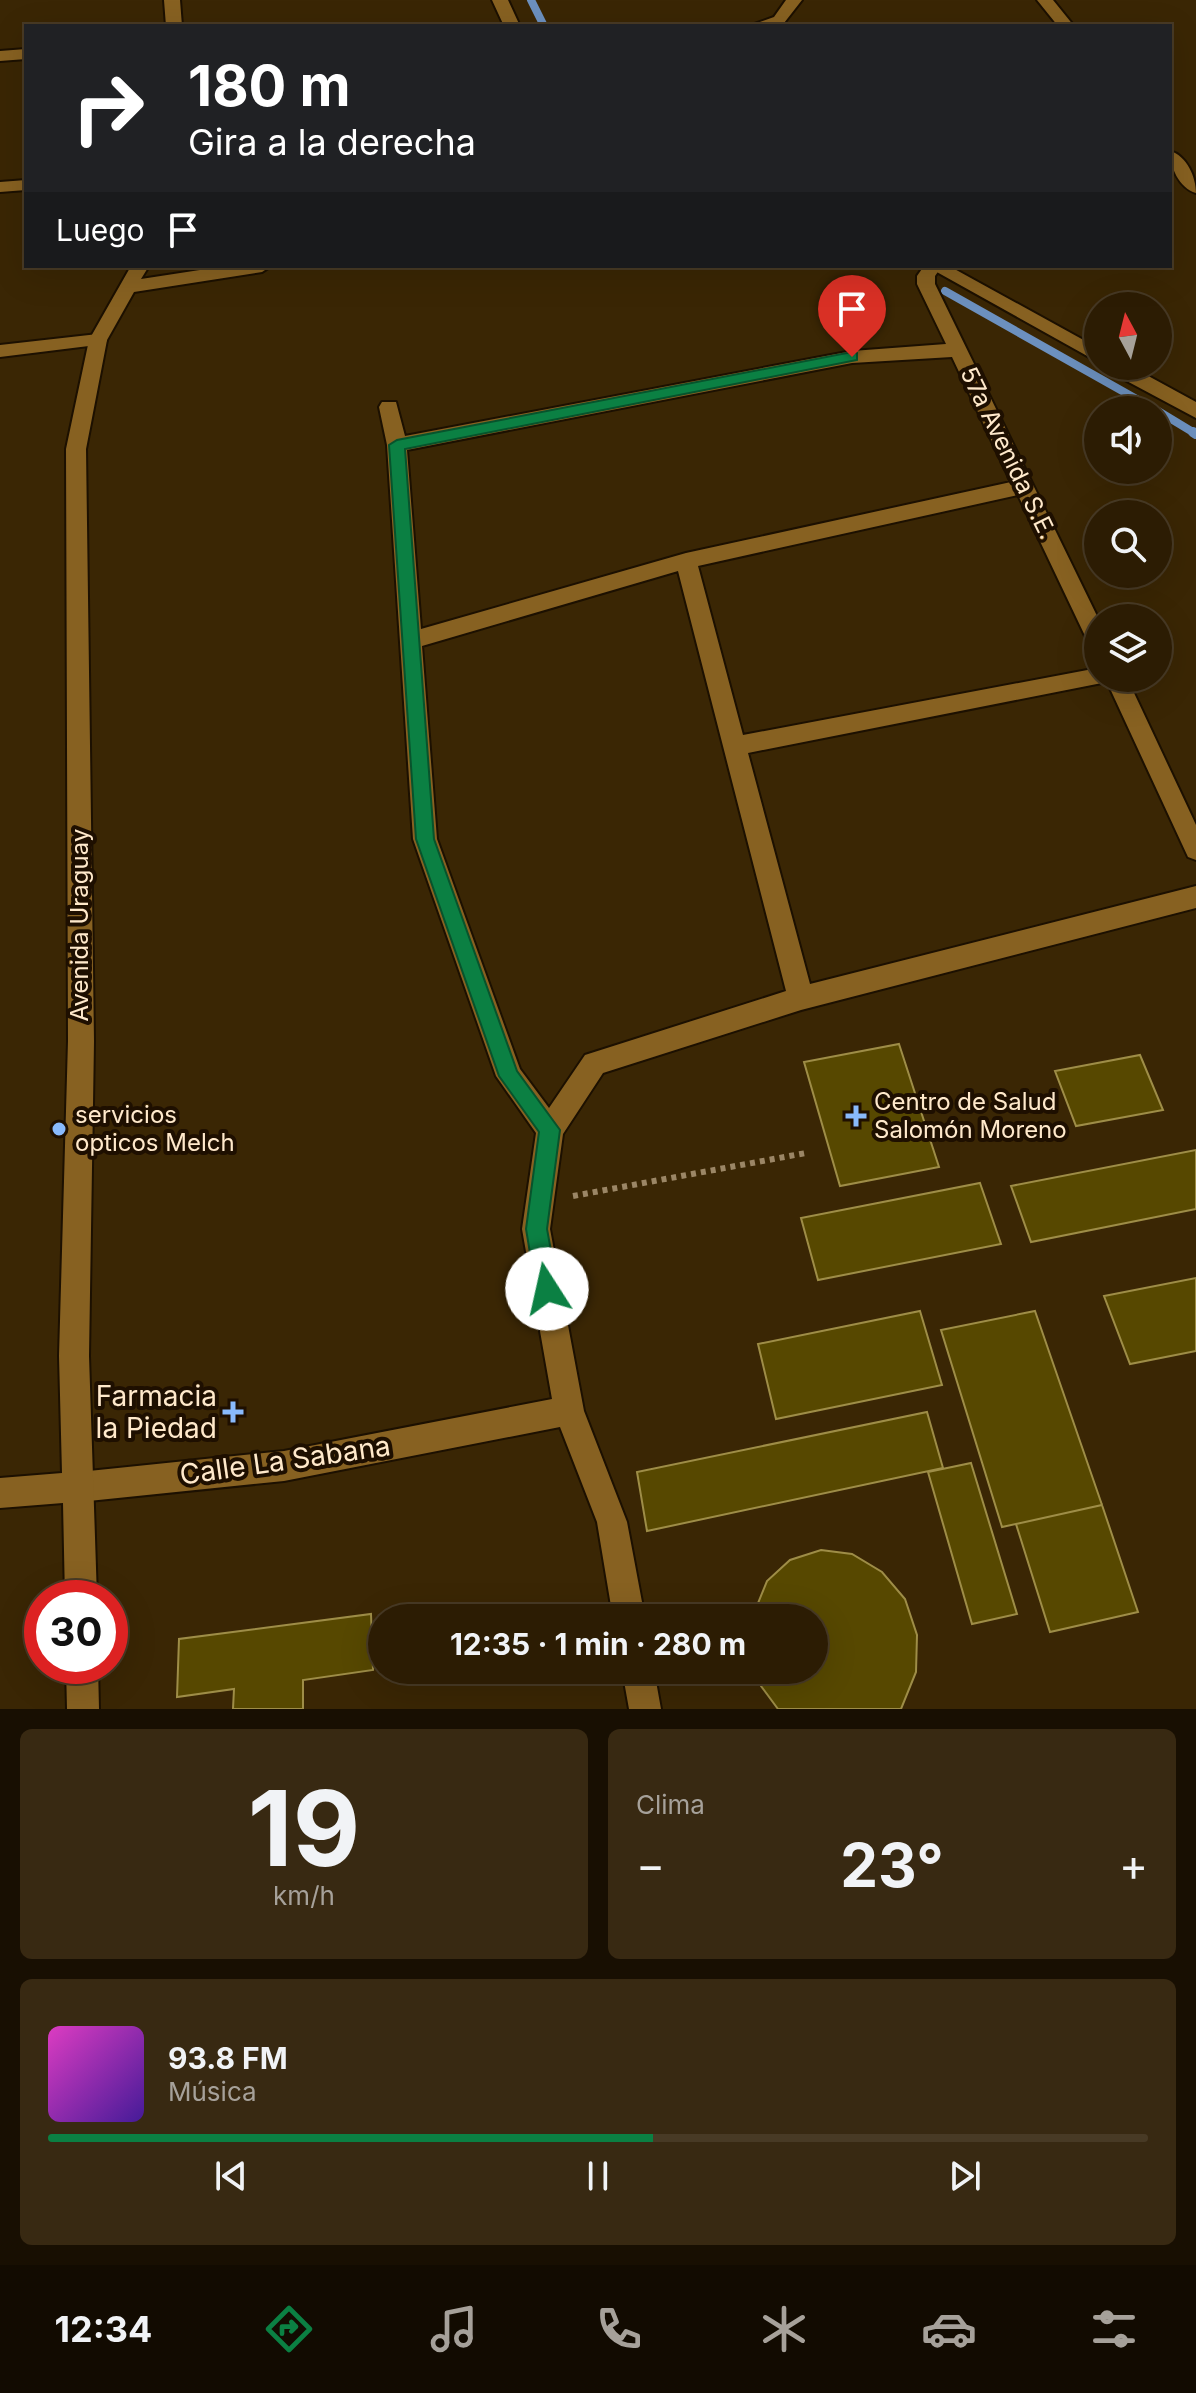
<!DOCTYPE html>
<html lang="es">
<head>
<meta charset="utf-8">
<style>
	:root { --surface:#2c1c03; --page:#382912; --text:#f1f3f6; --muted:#a6a19a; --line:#483a25; --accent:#0b8043 }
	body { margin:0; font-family:Inter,sans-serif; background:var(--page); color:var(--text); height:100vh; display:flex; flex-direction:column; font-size:30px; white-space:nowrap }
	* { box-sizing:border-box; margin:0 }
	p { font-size:26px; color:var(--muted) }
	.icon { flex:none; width:44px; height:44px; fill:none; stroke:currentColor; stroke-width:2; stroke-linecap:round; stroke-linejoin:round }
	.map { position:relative; height:1709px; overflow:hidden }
	.panel { display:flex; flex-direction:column; gap:20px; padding:20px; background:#180f02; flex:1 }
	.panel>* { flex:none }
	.hud { position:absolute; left:24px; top:24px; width:1148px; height:244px; border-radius:0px; box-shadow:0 8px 32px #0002,0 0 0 2px var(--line); background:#202124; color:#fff; overflow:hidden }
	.needle { width:52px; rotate:353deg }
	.fabs { position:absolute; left:1084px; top:292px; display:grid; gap:16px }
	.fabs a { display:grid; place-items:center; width:88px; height:88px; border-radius:50%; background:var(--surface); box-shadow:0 8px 32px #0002,0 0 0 2px var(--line); font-size:40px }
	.speed { position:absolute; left:24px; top:1580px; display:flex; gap:16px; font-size:40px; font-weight:700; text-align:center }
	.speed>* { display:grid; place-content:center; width:104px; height:104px; border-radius:50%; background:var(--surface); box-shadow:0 8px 32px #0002,0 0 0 2px var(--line); line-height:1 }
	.speed .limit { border:12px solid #d22; background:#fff; color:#111 }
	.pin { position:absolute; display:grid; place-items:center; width:68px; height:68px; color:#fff; margin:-82px -34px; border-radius:50% 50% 50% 0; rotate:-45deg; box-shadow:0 0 8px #0007 }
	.pin .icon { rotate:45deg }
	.me { position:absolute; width:88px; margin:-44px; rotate:350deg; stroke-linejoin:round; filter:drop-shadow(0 0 6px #0008) }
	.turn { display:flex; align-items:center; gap:28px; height:168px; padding:0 32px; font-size:36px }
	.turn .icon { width:104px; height:104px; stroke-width:2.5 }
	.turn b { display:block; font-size:56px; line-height:68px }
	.then { display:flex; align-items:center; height:76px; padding:0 32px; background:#0003; gap:16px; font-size:30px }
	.big { font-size:60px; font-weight:700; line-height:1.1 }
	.panel .card { flex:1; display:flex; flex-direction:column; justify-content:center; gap:12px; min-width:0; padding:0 28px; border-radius:12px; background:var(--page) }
	.panel .dial { align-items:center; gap:0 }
	.dial b { font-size:104px; line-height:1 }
	.song { display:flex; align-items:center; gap:24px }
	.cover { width:96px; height:96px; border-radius:12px; background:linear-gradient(135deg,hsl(310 70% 55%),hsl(260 70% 35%)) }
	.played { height:8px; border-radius:4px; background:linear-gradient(90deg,var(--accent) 55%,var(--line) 55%) }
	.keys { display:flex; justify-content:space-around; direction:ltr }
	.heat { display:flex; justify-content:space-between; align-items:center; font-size:44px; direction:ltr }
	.panel .tiles { flex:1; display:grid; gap:20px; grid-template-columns:1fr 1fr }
	.card:last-child { grid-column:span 2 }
	.trip { position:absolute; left:368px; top:1604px; width:460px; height:80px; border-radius:40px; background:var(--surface); box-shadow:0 8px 32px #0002,0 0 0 2px var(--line); font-weight:700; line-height:80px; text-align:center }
	.tabs { display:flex; height:128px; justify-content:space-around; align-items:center; background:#120b01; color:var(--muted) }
	.tabs .icon { width:56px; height:56px }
	.tabs .active { color:var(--accent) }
	.tabs b { font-size:36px; color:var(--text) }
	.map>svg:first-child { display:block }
</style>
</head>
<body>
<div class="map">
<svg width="1196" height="1709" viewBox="0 0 1196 1709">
	<rect width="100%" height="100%" fill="#3a2604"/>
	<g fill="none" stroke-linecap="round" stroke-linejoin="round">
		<!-- stream-far1 -->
		<path stroke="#6c90be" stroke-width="8" d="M531,0L544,26
			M945,291L1156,410
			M1158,411L1196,434"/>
		<!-- stream -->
		<path stroke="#6c90be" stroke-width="10" d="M1193,432L1196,434"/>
	</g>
	<!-- building -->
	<path fill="#574800" stroke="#9e8d47" stroke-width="2" d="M899,1044L939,1167L840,1186L804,1062Z
		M1140,1055L1163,1110L1076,1126L1055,1071Z
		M1196,1150V1209L1031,1242L1011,1186Z
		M980,1183L1001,1244L818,1280L801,1218Z
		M1196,1278V1351L1130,1364L1104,1296Z
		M920,1311L942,1385L776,1419L758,1344Z
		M1035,1311L1102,1505L1002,1527L941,1330Z
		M927,1412L943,1468L647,1531L637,1472Z
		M971,1463L1017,1614L972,1624L928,1472Z
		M1102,1505L1138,1612L1050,1632L1016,1524Z
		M821,1550L852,1554L882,1572L905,1599L917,1635L916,1672L901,1709H778L761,1686L756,1670H814V1618H752L767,1581L790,1560Z
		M371,1614L373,1670L303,1680V1709H233L234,1689L177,1697L179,1639Z"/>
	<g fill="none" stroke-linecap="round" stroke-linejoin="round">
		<!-- minor casing -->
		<g stroke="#1c1001" stroke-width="4">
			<path id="minor" d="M492,0H508L520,26H504Z
				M786,0H802L784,23L749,26L774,17Z
				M1037,0H1053L1074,26H1058Z
				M26,49V59L0,61V51Z
				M1170,151C1187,156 1196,177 1196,193C1179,188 1170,167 1170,151Z
				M26,180V190L0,192V182Z
				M924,266H942L935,276V284L1098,618V649L1090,646L1087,640L1018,495L698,566L743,735L1098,668V678H1127L1196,825V860L1188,857L1107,682L748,753L810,984L1196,886V908L801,1010L603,1073L563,1134L550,1229L584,1411L627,1522L645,1618H613L597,1522L560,1427L284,1481L79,1502L68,1498L64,1487L68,1476L79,1472L284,1451L552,1399L522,1229L536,1133L496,1076L413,839L387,445L379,407L382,402H396L405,436L852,351L946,344L917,284V276ZM952,357L1011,482L686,553L421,629L407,450L852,363ZM678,571L786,991L585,1055L549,1108L520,1069L437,839L422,646Z
				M98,334L105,336L107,340L105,344L0,357V345Z
				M622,1670H654L661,1709H629Z"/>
		</g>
		<!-- tertiary casing -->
		<g stroke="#1c1001" stroke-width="4">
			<path id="tertiary" d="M164,0H180L182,26H166Z
				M131,266H149L141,279L226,266H271L262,272L134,292L107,340L86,449L94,1041L89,1356L97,1598H65L63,1503L0,1508V1478L62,1473L59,1356L68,1041L66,449L89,340Z
				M926,266H949L1098,348V362Z
				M1105,366H1130L1196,402V418L1108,371Z
				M66,1666H98L99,1709H67Z"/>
		</g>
		<!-- path -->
		<path stroke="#9b8666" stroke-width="6" stroke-dasharray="5 5" stroke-linecap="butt" d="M573,1196L806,1153"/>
		<!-- minor -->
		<use href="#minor" fill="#876121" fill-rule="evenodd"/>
		<!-- tertiary -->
		<use href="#tertiary" fill="#876121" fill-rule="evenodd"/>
	</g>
	<!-- route -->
	<path fill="#0b8043" stroke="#07532c" stroke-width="2" d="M852,352L857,353V360L405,449L434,839L517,1071L560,1130L547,1229L558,1289L555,1297L547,1300L540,1297L536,1289L526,1229L539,1132L499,1076L416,839L389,445L397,440Z"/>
	<!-- markers -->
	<g fill="#89bafc" stroke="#1e0f00" stroke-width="3">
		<path d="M852 1104h8v8h8v8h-8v8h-8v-8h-8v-8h8z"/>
		<circle cx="59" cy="1129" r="8"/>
		<path d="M229 1400h8v8h8v8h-8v8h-8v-8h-8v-8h8z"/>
	</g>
	<g text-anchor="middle" stroke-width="8" stroke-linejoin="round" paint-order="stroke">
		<!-- street labels -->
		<g font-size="24" fill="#ffe9cb" stroke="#1e0f00">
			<text transform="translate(1008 453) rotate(64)" y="8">57a Avenida S.E.</text>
			<text transform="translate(80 925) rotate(-90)" y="8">Avenida Uraguay</text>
		</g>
		<!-- poi labels -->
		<g font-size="24" fill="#ffe9cb" stroke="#1e0f00" text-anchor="start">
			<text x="874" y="1110">Centro de Salud<tspan x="874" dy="28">Salomón Moreno</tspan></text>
			<text x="75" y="1123">servicios<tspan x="75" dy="28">opticos Melch</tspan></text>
		</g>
		<!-- near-poi labels -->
		<g font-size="28" fill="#ffe9cb" stroke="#1e0f00" text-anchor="end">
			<text x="217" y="1406">Farmacia<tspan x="217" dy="32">la Piedad</tspan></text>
		</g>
		<!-- near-street labels -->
		<g font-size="28" fill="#ffe9cb" stroke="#1e0f00">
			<text transform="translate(285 1460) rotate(-8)" y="10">Calle La Sabana</text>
		</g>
	</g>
</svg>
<div class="fabs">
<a><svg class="needle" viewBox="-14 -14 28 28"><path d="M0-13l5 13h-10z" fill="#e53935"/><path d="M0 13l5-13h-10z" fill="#a6a19a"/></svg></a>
<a><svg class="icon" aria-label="sound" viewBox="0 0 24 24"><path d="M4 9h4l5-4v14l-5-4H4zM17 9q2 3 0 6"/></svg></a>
<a><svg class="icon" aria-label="search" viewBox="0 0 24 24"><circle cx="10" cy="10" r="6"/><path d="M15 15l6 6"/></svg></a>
<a><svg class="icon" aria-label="layers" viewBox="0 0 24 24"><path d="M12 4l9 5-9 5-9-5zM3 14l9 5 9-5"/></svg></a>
</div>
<div class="speed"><div class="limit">30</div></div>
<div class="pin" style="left:852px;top:357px;background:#d93025"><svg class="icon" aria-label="arrive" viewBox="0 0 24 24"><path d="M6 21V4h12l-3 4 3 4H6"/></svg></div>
<svg class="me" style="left:547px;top:1289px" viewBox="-20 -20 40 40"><circle r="19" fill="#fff"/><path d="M0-13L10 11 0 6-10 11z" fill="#0b8043"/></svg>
<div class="trip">12:35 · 1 min · 280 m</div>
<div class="hud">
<div class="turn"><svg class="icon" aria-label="right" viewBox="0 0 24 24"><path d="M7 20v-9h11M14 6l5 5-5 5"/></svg><div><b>180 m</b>Gira a la derecha</div></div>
<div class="then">Luego<svg class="icon" aria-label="arrive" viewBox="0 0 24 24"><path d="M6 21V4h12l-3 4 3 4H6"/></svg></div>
</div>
</div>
<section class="panel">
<div class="tiles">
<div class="card dial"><b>19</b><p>km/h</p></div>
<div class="card"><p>Clima</p>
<div class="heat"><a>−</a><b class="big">23°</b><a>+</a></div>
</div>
<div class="card">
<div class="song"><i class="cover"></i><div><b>93.8 FM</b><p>Música</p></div></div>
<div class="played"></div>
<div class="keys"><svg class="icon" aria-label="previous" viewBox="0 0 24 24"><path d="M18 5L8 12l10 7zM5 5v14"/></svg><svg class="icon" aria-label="pause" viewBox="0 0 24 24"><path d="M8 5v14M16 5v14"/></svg><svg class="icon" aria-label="next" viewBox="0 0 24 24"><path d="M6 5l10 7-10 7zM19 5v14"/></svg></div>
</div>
</div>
</section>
<nav class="tabs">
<b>12:34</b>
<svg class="icon active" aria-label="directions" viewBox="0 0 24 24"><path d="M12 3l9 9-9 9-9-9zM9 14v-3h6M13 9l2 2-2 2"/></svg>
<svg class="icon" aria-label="music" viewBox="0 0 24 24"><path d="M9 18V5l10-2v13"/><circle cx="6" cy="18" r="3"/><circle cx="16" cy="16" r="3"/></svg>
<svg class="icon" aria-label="phone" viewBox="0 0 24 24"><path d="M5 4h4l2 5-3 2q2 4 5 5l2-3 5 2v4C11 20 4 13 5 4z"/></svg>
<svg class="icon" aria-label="climate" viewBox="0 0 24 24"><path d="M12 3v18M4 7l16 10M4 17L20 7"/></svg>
<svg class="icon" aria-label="car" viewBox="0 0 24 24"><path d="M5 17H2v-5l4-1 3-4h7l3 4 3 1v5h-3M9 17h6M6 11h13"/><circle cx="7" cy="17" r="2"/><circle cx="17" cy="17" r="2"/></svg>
<svg class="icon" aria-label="filters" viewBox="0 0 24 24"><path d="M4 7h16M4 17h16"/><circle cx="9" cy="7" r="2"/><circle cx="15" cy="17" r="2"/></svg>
</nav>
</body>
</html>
